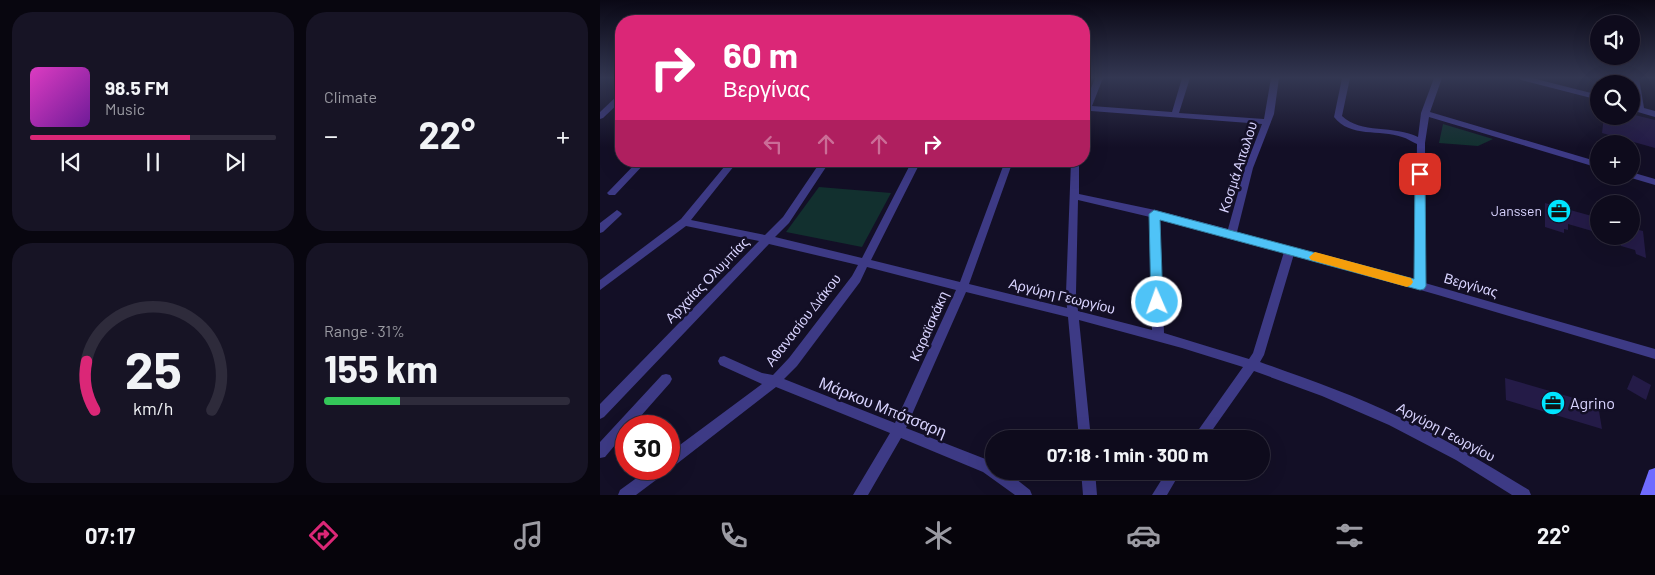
<!DOCTYPE html>
<html lang="en">
<head>
<meta charset="utf-8">
<style>
	:root { --surface:#0e0b1c; --page:#171425; --text:#f1f3f6; --muted:#9b9ba3; --line:#2e2b3b; --accent:#db2777 }
	body { margin:0; font-family:Barlow,sans-serif; background:var(--page); color:var(--text); height:100vh; display:flex; flex-direction:column; font-size:19px; white-space:nowrap }
	* { box-sizing:border-box; margin:0 }
	p { font-size:16px; color:var(--muted) }
	.icon { flex:none; width:28px; height:28px; fill:none; stroke:currentColor; stroke-width:2; stroke-linecap:round; stroke-linejoin:round }
	.map { position:relative; flex:1; overflow:hidden }
	.panel { display:flex; flex-direction:column; gap:12px; padding:12px; background:#08060f; width:600px }
	.panel>* { flex:none }
	.hud { position:absolute; left:15px; top:15px; width:475px; height:152px; border-radius:20px; box-shadow:0 5px 20px #0002,0 0 0 1px var(--line); background:#db2777; color:#fff; overflow:hidden }
	.fabs { position:absolute; left:990px; top:15px; display:grid; gap:10px }
	.fabs a { display:grid; place-items:center; width:50px; height:50px; border-radius:50%; background:var(--surface); box-shadow:0 5px 20px #0002,0 0 0 1px var(--line); font-size:25px }
	.speed { position:absolute; left:15px; top:415px; display:flex; gap:10px; font-size:25px; font-weight:700; text-align:center }
	.speed>* { display:grid; place-content:center; width:65px; height:65px; border-radius:50%; background:var(--surface); box-shadow:0 5px 20px #0002,0 0 0 1px var(--line); line-height:1 }
	.speed .limit { border:8px solid #d22; background:#fff; color:#111 }
	.pin { position:absolute; display:grid; place-items:center; width:42px; height:42px; color:#fff; margin:-21px; border-radius:10px; box-shadow:0 2px 8px #0006 }
	.me { position:absolute; width:55px; margin:-28px; rotate:358deg; stroke-linejoin:round; filter:drop-shadow(0 0 4px #0008) }
	.turn { display:flex; align-items:center; gap:18px; height:105px; padding:0 25px; font-size:22px }
	.turn .icon { width:65px; height:65px; stroke-width:2.5 }
	.turn b { display:block; font-size:35px; line-height:42px }
	.lanes { display:flex; align-items:center; height:48px; padding:0 25px; background:#0003; justify-content:center; gap:25px; direction:ltr }
	.lanes .off { opacity:.35 }
	.big { font-size:38px; font-weight:700; line-height:1.1 }
	.panel .widget { flex:1; display:flex; flex-direction:column; justify-content:center; gap:8px; min-width:0; padding:0 18px; border-radius:20px; background:var(--page) }
	.panel .dial { align-items:center; gap:0 }
	.dial svg { height:130px; overflow:visible; fill:none; stroke:var(--line); stroke-width:7; stroke-linecap:round; text-anchor:middle }
	.dial text { fill:var(--text); stroke:none }
	.song { display:flex; align-items:center; gap:15px }
	.cover { width:60px; height:60px; border-radius:8px; background:linear-gradient(135deg,hsl(310 70% 55%),hsl(280 70% 35%)) }
	.played { height:5px; border-radius:2px; background:linear-gradient(90deg,var(--accent) 65%,var(--line) 65%) }
	.keys { display:flex; justify-content:space-around; direction:ltr }
	.heat { display:flex; justify-content:space-between; align-items:center; font-size:28px; direction:ltr }
	.charge { height:8px; border-radius:4px; background:linear-gradient(90deg,#34c759 31%,var(--line) 0) }
	.panel .tiles { flex:1; display:grid; gap:12px; grid-template-columns:repeat(2,1fr) }
	.trip { position:absolute; left:385px; top:430px; width:285px; height:50px; border-radius:25px; background:var(--surface); box-shadow:0 5px 20px #0002,0 0 0 1px var(--line); font-weight:700; line-height:50px; text-align:center }
	.tabs { display:flex; height:80px; justify-content:space-around; align-items:center; background:#06040b; color:var(--muted) }
	.tabs .icon { width:35px; height:35px }
	.tabs .active { color:var(--accent) }
	.tabs b { font-size:22px; color:var(--text) }
	main { display:flex; flex:1; min-height:0 }
	.map>svg:first-child { display:block }
</style>
</head>
<body>
<main>
<section class="panel">
<div class="tiles">
<div class="widget">
<div class="song"><i class="cover"></i><div><b>98.5 FM</b><p>Music</p></div></div>
<div class="played"></div>
<div class="keys"><svg class="icon" aria-label="previous" viewBox="0 0 24 24"><path d="M18 5L8 12l10 7zM5 5v14"/></svg><svg class="icon" aria-label="pause" viewBox="0 0 24 24"><path d="M8 5v14M16 5v14"/></svg><svg class="icon" aria-label="next" viewBox="0 0 24 24"><path d="M6 5l10 7-10 7zM19 5v14"/></svg></div>
</div>
<div class="widget"><p>Climate</p>
<div class="heat"><a>−</a><b class="big">22°</b><a>+</a></div>
</div>
<div class="widget dial"><svg viewBox="0 0 100 80">
<path d="M14 69A42 42 0 1 1 86 69"/>
<path d="M14 69A42 42 0 0 1 9 39" stroke="#db2777"/>
<text x="50" y="56" font-size="32" font-weight="700">25</text>
<text x="50" y="72" font-size="11">km/h</text>
</svg></div>
<div class="widget"><p>Range · 31%</p><b class="big">155 km</b><div class="charge"></div></div>
</div>
</section>
<div class="map">
<svg width="1055" height="495" viewBox="0 0 1055 495">
	<rect width="100%" height="100%" fill="#130f26"/>
	<!-- green -->
	<path fill="#12302f" d="M843,124L893,139L878,146L839,143Z
		M219,187L291,193L262,247L186,232Z"/>
	<!-- building -->
	<path fill="#241b47" d="M1031,114L1055,120V148L1002,133L1004,116H1031Z
		M945,203L999,218V233L968,224V230L964,229V233L945,227Z
		M1031,228L1043,231L1046,258L1036,254L1035,250L1021,246V236H1031Z
		M1033,375L1051,385L1046,400L1027,389Z
		M905,378L998,405L1002,429L906,400Z"/>
	<g fill="none" stroke-linecap="round" stroke-linejoin="round">
		<!-- street -->
		<path fill="#3d3a85" fill-rule="evenodd" d="M495,78H503L492,106L572,112L582,78H590L579,113L664,119L671,78H679L674,114L653,168L637,232L815,280L817,144C812,142 807,138 802,137C780,129 750,138 734,117L742,78H750L742,116C760,134 795,125 818,137L821,113L834,78H842L830,112L999,162V168L829,117L825,143V283L1055,349V359L838,295L694,254L664,355L660,362C707,379 754,395 799,417C844,438 886,464 929,490L931,495H912L856,460L789,425L722,396L654,371L606,439H592L643,367L582,348L479,320L491,439H479L468,317L366,292L306,428L393,462L394,471H406L430,490L432,495H415L383,472L301,438L268,495H253L290,433L176,387L74,466L69,467V453L162,384L120,365L118,361L120,357L124,356L162,373L173,375L189,358L252,276L258,265L169,244L4,417L0,419V404L159,241L86,226L0,290V280L81,219L129,161H138L91,220L165,235L183,217L221,161H230L189,223L175,237L262,258L312,161H321L271,260L360,282L405,161H413L369,284L467,308L466,293L471,161H479V194L555,210L628,229L645,168L662,124L491,111L487,120L484,121V106ZM478,200L550,217L552,330L478,311L476,293ZM560,220L684,252L653,353L649,359L564,333ZM267,267L356,290L295,423L184,379L197,366L260,282Z
			M920,78H932L999,95V100L921,80Z
			M1031,78H1039L1044,108L1055,111V117L1031,110V105L1035,106Z
			M18,95H21V101L3,118L0,119V112Z
			M38,161H47L15,195H9L7,193L9,191Z
			M1031,172L1055,179V185L1028,177L1031,176Z
			M17,210L20,212L22,214L20,216L3,232L0,233V223Z
			M66,374L70,375L72,379L70,383L32,426H26V432L5,457L0,458V442L62,375Z
			M49,469H66L64,474L36,495H18L20,490Z
			M481,471H495L497,495H483Z
			M567,471H581L567,495H552Z"/>
		<!-- secondary -->
		<path fill="#6f6bff" fill-rule="evenodd" d="M1055,468V495H1040L1049,470Z"/>
	</g>
	<!-- sky -->
	<linearGradient id="sky" x2="0" y2="1"><stop stop-color="#0a0815"/><stop offset="0.53" stop-color="#333752"/><stop offset="1" stop-color="#333752" stop-opacity="0"/></linearGradient>
	<rect width="1055" height="147" fill="url(#sky)"/>
	<!-- route -->
	<path fill="#4fc3f7" stroke="#337fa1" d="M820,171L825,174L826,286L824,289L820,290L560,220L563,302L561,305H553L551,302L549,214L554,210L814,279L815,174Z"/>
	<!-- slow -->
	<path fill="#f59e0b" d="M715,252L807,277L811,278L813,282L811,285L807,287L711,260L709,257Z"/>
	<!-- icons -->
	<defs>
		<g id="office-disc" transform="scale(1.25)"><circle r="9.5" fill="#00e5ff" stroke="#130f26"/><path d="M-6-3h4V-5.5h4V-3h4V5H-6ZM-1-4.5V-3h2v-1.5ZM-6 0V1H6V0Z" fill="#111"/></g>
	</defs>
	<g fill-rule="evenodd">
		<use href="#office-disc" x="959" y="211"/>
		<use href="#office-disc" x="953" y="403"/>
	</g>
	<g text-anchor="middle" stroke-width="5" stroke-linejoin="round" paint-order="stroke">
		<!-- street labels -->
		<g font-size="14" fill="#d9d4ff" stroke="#130f26">
			<text transform="translate(638 167) rotate(-72)" y="5">Κοσμά Αιτωλου</text>
			<text transform="translate(107 280) rotate(-46)" y="5">Αρχαίας Ολυμπίας</text>
			<text transform="translate(871 285) rotate(16)" y="5">Βεργίνας</text>
			<text transform="translate(462 296) rotate(14)" y="5">Αργύρη Γεωργίου</text>
			<text transform="translate(203 320) rotate(-52)" y="5">Αθανασίου Διάκου</text>
			<text transform="translate(329 326) rotate(-66)" y="5">Καραϊσκάκη</text>
			<text transform="translate(846 432) rotate(28)" y="5">Αργύρη Γεωργίου</text>
		</g>
		<!-- poi labels -->
		<g font-size="14" fill="#d9d4ff" stroke="#130f26" text-anchor="end">
			<text x="942" y="216">Janssen</text>
		</g>
		<!-- near-poi labels -->
		<g font-size="16" fill="#d9d4ff" stroke="#130f26" text-anchor="start">
			<text x="970" y="409">Agrino</text>
		</g>
		<!-- near-street labels -->
		<g font-size="16" fill="#d9d4ff" stroke="#130f26">
			<text transform="translate(283 407) rotate(22)" y="6">Μάρκου Μπότσαρη</text>
		</g>
	</g>
</svg>
<div class="fabs">
<a><svg class="icon" aria-label="sound" viewBox="0 0 24 24"><path d="M4 9h4l5-4v14l-5-4H4zM17 9q2 3 0 6"/></svg></a>
<a><svg class="icon" aria-label="search" viewBox="0 0 24 24"><circle cx="10" cy="10" r="6"/><path d="M15 15l6 6"/></svg></a>
<a>+</a>
<a>−</a>
</div>
<div class="speed"><div class="limit">30</div></div>
<div class="pin" style="left:820px;top:174px;background:#d93025"><svg class="icon" aria-label="arrive" viewBox="0 0 24 24"><path d="M6 21V4h12l-3 4 3 4H6"/></svg></div>
<svg class="me" style="left:557px;top:302px" viewBox="-20 -20 40 40"><circle r="17" fill="#4fc3f7" stroke="#fff" stroke-width="3"/><path d="M0-11L8 9 0 5-8 9z" fill="#fff"/></svg>
<div class="trip">07:18 · 1 min · 300 m</div>
<div class="hud">
<div class="turn"><svg class="icon" aria-label="right" viewBox="0 0 24 24"><path d="M7 20v-9h11M14 6l5 5-5 5"/></svg><div><b>60 m</b>Βεργίνας</div></div>
<div class="lanes"><svg class="icon off" aria-label="left" viewBox="0 0 24 24"><path d="M17 20v-9H6M10 6l-5 5 5 5"/></svg><svg class="icon off" aria-label="ahead" viewBox="0 0 24 24"><path d="M12 20V5M6 11l6-6 6 6"/></svg><svg class="icon off" aria-label="ahead" viewBox="0 0 24 24"><path d="M12 20V5M6 11l6-6 6 6"/></svg><svg class="icon" aria-label="right" viewBox="0 0 24 24"><path d="M7 20v-9h11M14 6l5 5-5 5"/></svg></div>
</div>
</div>
</main>
<nav class="tabs">
<b>07:17</b>
<svg class="icon active" aria-label="directions" viewBox="0 0 24 24"><path d="M12 3l9 9-9 9-9-9zM9 14v-3h6M13 9l2 2-2 2"/></svg>
<svg class="icon" aria-label="music" viewBox="0 0 24 24"><path d="M9 18V5l10-2v13"/><circle cx="6" cy="18" r="3"/><circle cx="16" cy="16" r="3"/></svg>
<svg class="icon" aria-label="phone" viewBox="0 0 24 24"><path d="M5 4h4l2 5-3 2q2 4 5 5l2-3 5 2v4C11 20 4 13 5 4z"/></svg>
<svg class="icon" aria-label="climate" viewBox="0 0 24 24"><path d="M12 3v18M4 7l16 10M4 17L20 7"/></svg>
<svg class="icon" aria-label="car" viewBox="0 0 24 24"><path d="M5 17H2v-5l4-1 3-4h7l3 4 3 1v5h-3M9 17h6M6 11h13"/><circle cx="7" cy="17" r="2"/><circle cx="17" cy="17" r="2"/></svg>
<svg class="icon" aria-label="filters" viewBox="0 0 24 24"><path d="M4 7h16M4 17h16"/><circle cx="9" cy="7" r="2"/><circle cx="15" cy="17" r="2"/></svg>
<b>22°</b>
</nav>
</body>
</html>
